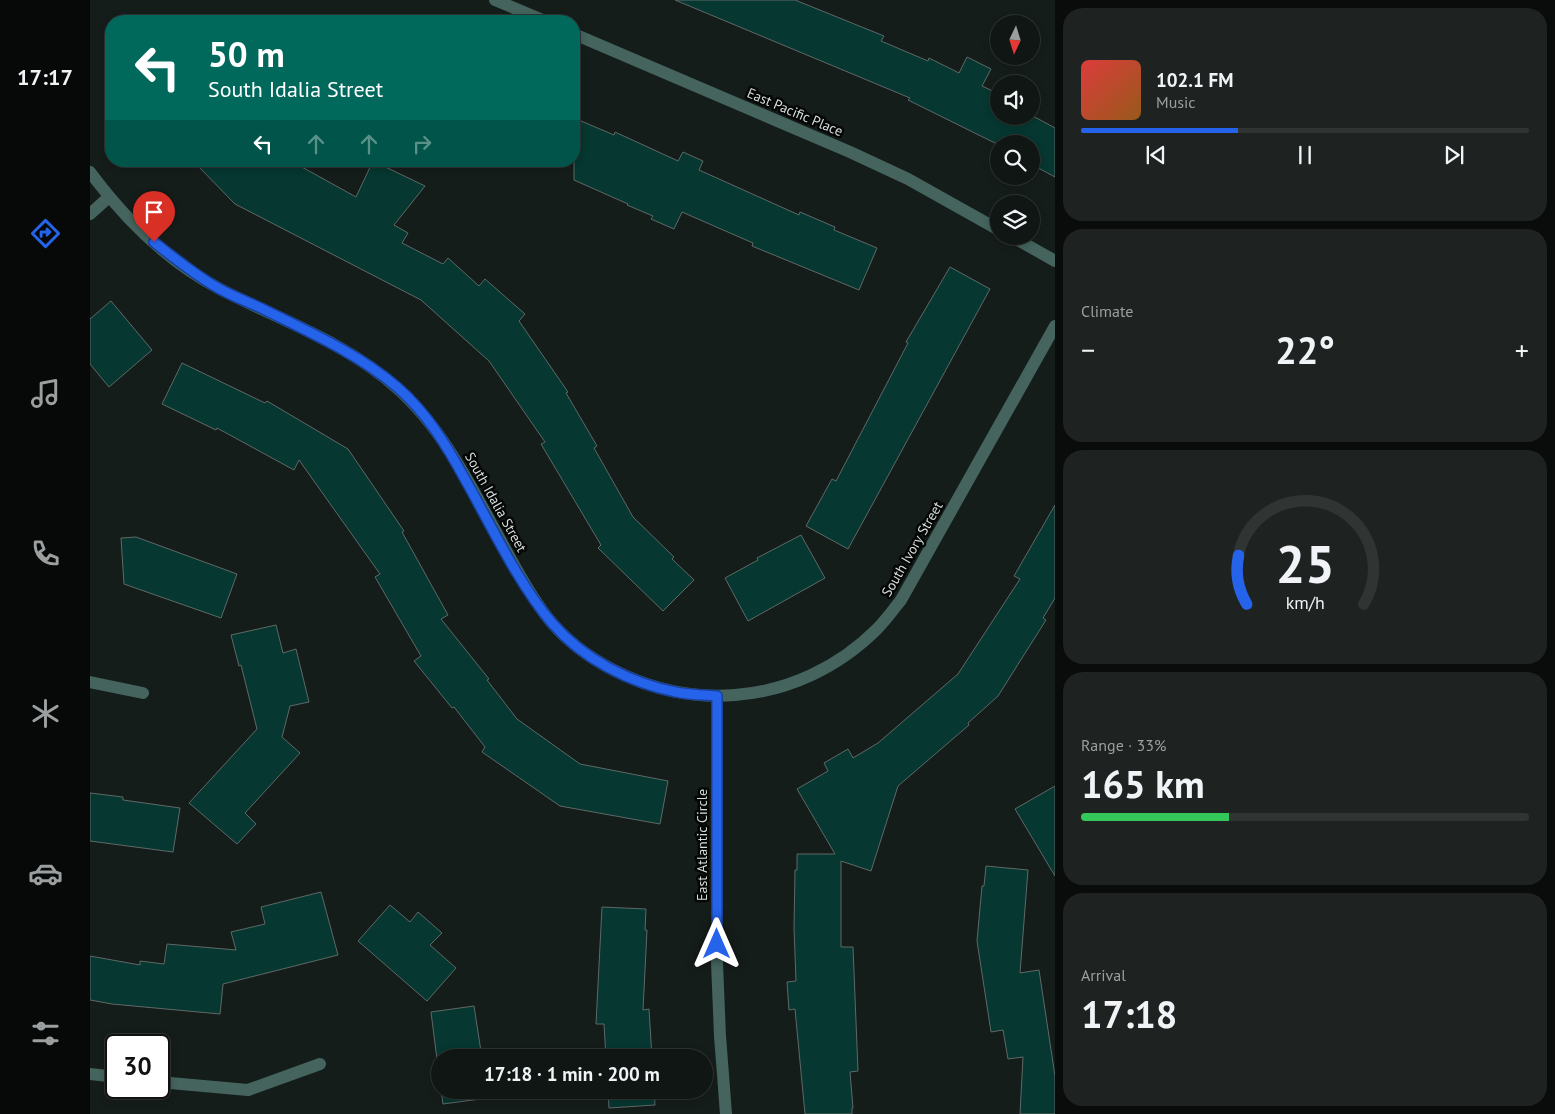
<!DOCTYPE html>
<html lang="en">
<head>
<meta charset="utf-8">
<style>
	:root { --surface:#101614; --page:#1e2322; --text:#f1f3f6; --muted:#9c9fa0; --line:#303534; --accent:#2563eb }
	body { margin:0; font-family:"PT Sans",sans-serif; background:var(--page); color:var(--text); height:100vh; display:flex; flex-direction:column; font-size:19px; white-space:nowrap }
	* { box-sizing:border-box; margin:0 }
	p { font-size:16px; color:var(--muted) }
	.icon { flex:none; width:28px; height:28px; fill:none; stroke:currentColor; stroke-width:2; stroke-linecap:round; stroke-linejoin:round }
	.map { position:relative; flex:1; overflow:hidden }
	.sheet { display:flex; flex-direction:column; gap:8px; padding:8px; background:#090c0b; width:500px }
	.sheet>* { flex:none }
	.banner { position:absolute; left:15px; top:15px; width:475px; height:152px; border-radius:20px; box-shadow:0 2px 8px #0003,0 0 0 1px var(--line); background:#00695c; color:#fff; overflow:hidden }
	.needle { width:32px; rotate:184deg }
	.controls { position:absolute; left:900px; top:15px; display:grid; gap:10px }
	.controls a { display:grid; place-items:center; width:50px; height:50px; border-radius:50%; background:var(--surface); box-shadow:0 2px 8px #0003,0 0 0 1px var(--line); font-size:25px }
	.speed { position:absolute; left:15px; top:1034px; display:flex; gap:10px; font-size:25px; font-weight:700; text-align:center }
	.speed>* { display:grid; place-content:center; width:65px; height:65px; border-radius:50%; background:var(--surface); box-shadow:0 2px 8px #0003,0 0 0 1px var(--line); line-height:1 }
	.speed .limit { border:2px solid #111; border-radius:8px; background:#fff; color:#111 }
	.pin { position:absolute; display:grid; place-items:center; width:42px; height:42px; color:#fff; margin:-51px -21px; border-radius:50% 50% 50% 0; rotate:-45deg; box-shadow:0 0 5px #0007 }
	.pin .icon { rotate:45deg }
	.me { position:absolute; width:55px; margin:-28px; rotate:0deg; stroke-linejoin:round; filter:drop-shadow(0 0 4px #0008) }
	.turn { display:flex; align-items:center; gap:18px; height:105px; padding:0 20px; font-size:22px }
	.turn .icon { width:65px; height:65px; stroke-width:2.5 }
	.turn b { display:block; font-size:35px; line-height:42px }
	.lanes { display:flex; align-items:center; height:48px; padding:0 20px; background:#0003; justify-content:center; gap:25px; direction:ltr }
	.lanes .off { opacity:.35 }
	.big { font-size:38px; font-weight:600; line-height:1.1 }
	.sheet .tile { flex:1; display:flex; flex-direction:column; justify-content:center; gap:8px; min-width:0; padding:0 18px; border-radius:20px; background:var(--page) }
	.sheet .dial { align-items:center; gap:0 }
	.dial svg { height:130px; overflow:visible; fill:none; stroke:var(--line); stroke-width:7; stroke-linecap:round; text-anchor:middle }
	.dial text { fill:var(--text); stroke:none }
	.song { display:flex; align-items:center; gap:15px }
	.cover { width:60px; height:60px; border-radius:8px; background:linear-gradient(135deg,hsl(0 70% 55%),hsl(30 70% 35%)) }
	.played { height:5px; border-radius:2px; background:linear-gradient(90deg,var(--accent) 35%,var(--line) 35%) }
	.keys { display:flex; justify-content:space-around; direction:ltr }
	.heat { display:flex; justify-content:space-between; align-items:center; font-size:28px; direction:ltr }
	.charge { height:8px; border-radius:4px; background:linear-gradient(90deg,#34c759 33%,var(--line) 0) }
	.trip { position:absolute; left:341px; top:1049px; width:282px; height:50px; border-radius:25px; background:var(--surface); box-shadow:0 2px 8px #0003,0 0 0 1px var(--line); font-weight:600; line-height:50px; text-align:center }
	main { display:flex; flex:1; min-height:0 }
	.tab-bar { display:flex; flex-direction:column; width:90px; justify-content:space-around; align-items:center; background:#060908; color:var(--muted) }
	.tab-bar .icon { width:35px; height:35px }
	.tab-bar .selected { color:var(--accent) }
	.tab-bar b { font-size:22px; color:var(--text) }
	.map>svg:first-child { display:block }
</style>
</head>
<body>
<main>
<nav class="tab-bar">
<b>17:17</b>
<svg class="icon selected" aria-label="directions" viewBox="0 0 24 24"><path d="M12 3l9 9-9 9-9-9zM9 14v-3h6M13 9l2 2-2 2"/></svg>
<svg class="icon" aria-label="music" viewBox="0 0 24 24"><path d="M9 18V5l10-2v13"/><circle cx="6" cy="18" r="3"/><circle cx="16" cy="16" r="3"/></svg>
<svg class="icon" aria-label="phone" viewBox="0 0 24 24"><path d="M5 4h4l2 5-3 2q2 4 5 5l2-3 5 2v4C11 20 4 13 5 4z"/></svg>
<svg class="icon" aria-label="climate" viewBox="0 0 24 24"><path d="M12 3v18M4 7l16 10M4 17L20 7"/></svg>
<svg class="icon" aria-label="car" viewBox="0 0 24 24"><path d="M5 17H2v-5l4-1 3-4h7l3 4 3 1v5h-3M9 17h6M6 11h13"/><circle cx="7" cy="17" r="2"/><circle cx="17" cy="17" r="2"/></svg>
<svg class="icon" aria-label="filters" viewBox="0 0 24 24"><path d="M4 7h16M4 17h16"/><circle cx="9" cy="7" r="2"/><circle cx="15" cy="17" r="2"/></svg>
</nav>
<div class="map">
<svg width="965" height="1114" viewBox="0 0 965 1114">
	<rect width="100%" height="100%" fill="#151d1b"/>
	<!-- building -->
	<path fill="#063730" stroke="#5f6967" d="M585,0H705L794,36L791,41L838,61L839,58L869,73L877,57L901,69L892,86L909,94V116H941V115L965,128V177L941,164V144H909V145L818,100L820,98Z
		M484,118L524,135L525,132L588,161L593,152L613,161L609,170L709,215L710,212L745,227L744,230L787,248L769,290L662,246L663,243L592,212L584,229L561,219L563,216L537,205L538,204L484,180Z
		M103,161H201L266,197L283,161L335,186L304,225L318,233L312,243L353,264L358,258L389,286L395,279L435,314L429,321L478,392L476,393L507,446L504,448L543,517L584,557L582,559L604,580L573,611L508,548L511,545L451,444L455,442L399,361L331,300L145,204Z
		M860,267L900,289L758,549L716,526L742,479L746,481L818,343L816,342Z
		M21,301L62,350L19,387L0,364V319Z
		M92,363L175,403L177,401L258,449L314,531L312,532L358,615L351,619L399,679L397,680L427,719L490,764L578,781L570,824L470,806L392,752L395,747L364,707L362,708L324,661L331,656L285,577L290,574L209,460L204,470L127,428L126,430L72,404Z
		M965,505V598L953,618L956,620L908,696L878,723L879,725L808,786L781,871L751,861V947H763L768,1071L760,1072L763,1108H762V1114H715L705,1009L699,1010L697,982L706,981L704,928L705,870H707V854H745L707,789L738,771L734,763L758,749L763,758L788,743L868,674L930,579L924,576Z
		M711,535L735,578L658,621L635,578L668,560L667,558Z
		M46,537L147,574L131,618L34,584L31,538Z
		M186,625L193,653L206,649L219,702L200,706L192,737L210,753L155,813L166,824L147,844L99,803L167,729L151,665L149,666L141,635Z
		M965,786V876L925,809Z
		M0,793L33,797V800L90,808L83,852L0,841Z
		M896,866L938,870L930,973L949,970L965,1076V1114H930L933,1057L918,1059L913,1030L901,1032L887,941L892,886H894Z
		M231,892L248,955L133,984L130,1014L22,1004L0,1000V956L50,965V961L74,964L77,944L146,950L141,932L175,924L171,907Z
		M300,905L320,922L328,912L352,933L340,945L366,968L337,1001L268,941Z
		M512,907L556,909L555,930H557L553,1010L559,1009L562,1058H516L514,1024H506Z
		M384,1006L392,1058H350V1083L341,1012Z
		M351,1090H397L398,1098L353,1104Z
		M518,1090H564L565,1105L519,1108Z"/>
	<g fill="none" stroke-linecap="round" stroke-linejoin="round">
		<!-- minor -->
		<path stroke="#44645d" stroke-width="12" d="M405,0L455,21
			M484,34L760,152L818,179L909,230
			M0,172C35,219 78,262 130,289C190,320 256,342 307,388C357,432 387,499 419,556C432,580 445,603 462,623C482,646 509,664 536,676C570,691 607,698 645,695C699,691 749,667 787,629C796,620 803,610 811,600L965,326
			M0,214L19,197
			M921,236L965,261
			M0,682L53,693
			M627,697V963L630,1036L636,1114
			M0,1074L26,1077
			M69,1082L158,1090L230,1064"/>
	</g>
	<g fill="none" stroke-linecap="round" stroke-linejoin="round">
		<!-- route casing -->
		<g stroke="#184099" stroke-width="12">
			<path id="route" d="M64,242C84,258 105,275 128,288C142,296 158,302 173,309C219,332 267,353 307,387C337,413 357,446 376,481C402,527 428,583 462,623C493,659 540,683 586,692C599,695 614,695 627,696V944"/>
		</g>
		<!-- route -->
		<use href="#route" stroke="#2563eb" stroke-width="9"/>
	</g>
	<g text-anchor="middle" stroke-width="5" stroke-linejoin="round" paint-order="stroke">
		<!-- street labels -->
		<g font-size="14" fill="#d8dedc" stroke="#040706">
			<text transform="translate(705 112) rotate(23)" y="5">East Pacific Place</text>
			<text transform="translate(406 502) rotate(61)" y="5">South Idalia Street</text>
			<text transform="translate(822 549) rotate(-60)" y="5">South Ivory Street</text>
			<text transform="translate(612 845) rotate(-90)" y="5">East Atlantic Circle</text>
		</g>
	</g>
</svg>
<div class="controls">
<a><svg class="needle" viewBox="-14 -14 28 28"><path d="M0-13l5 13h-10z" fill="#e53935"/><path d="M0 13l5-13h-10z" fill="#9c9fa0"/></svg></a>
<a><svg class="icon" aria-label="sound" viewBox="0 0 24 24"><path d="M4 9h4l5-4v14l-5-4H4zM17 9q2 3 0 6"/></svg></a>
<a><svg class="icon" aria-label="search" viewBox="0 0 24 24"><circle cx="10" cy="10" r="6"/><path d="M15 15l6 6"/></svg></a>
<a><svg class="icon" aria-label="layers" viewBox="0 0 24 24"><path d="M12 4l9 5-9 5-9-5zM3 14l9 5 9-5"/></svg></a>
</div>
<div class="speed"><div class="limit">30</div></div>
<div class="pin" style="left:64px;top:242px;background:#d93025"><svg class="icon" aria-label="arrive" viewBox="0 0 24 24"><path d="M6 21V4h12l-3 4 3 4H6"/></svg></div>
<svg class="me" style="left:627px;top:944px" viewBox="-20 -20 40 40"><path d="M0-17L14 15 0 8-14 15z" fill="#2563eb" stroke="#fff" stroke-width="4"/></svg>
<div class="trip">17:18 · 1 min · 200 m</div>
<div class="banner">
<div class="turn"><svg class="icon" aria-label="left" viewBox="0 0 24 24"><path d="M17 20v-9H6M10 6l-5 5 5 5"/></svg><div><b>50 m</b>South Idalia Street</div></div>
<div class="lanes"><svg class="icon" aria-label="left" viewBox="0 0 24 24"><path d="M17 20v-9H6M10 6l-5 5 5 5"/></svg><svg class="icon off" aria-label="ahead" viewBox="0 0 24 24"><path d="M12 20V5M6 11l6-6 6 6"/></svg><svg class="icon off" aria-label="ahead" viewBox="0 0 24 24"><path d="M12 20V5M6 11l6-6 6 6"/></svg><svg class="icon off" aria-label="right" viewBox="0 0 24 24"><path d="M7 20v-9h11M14 6l5 5-5 5"/></svg></div>
</div>
</div>
<section class="sheet">
<div class="tile">
<div class="song"><i class="cover"></i><div><b>102.1 FM</b><p>Music</p></div></div>
<div class="played"></div>
<div class="keys"><svg class="icon" aria-label="previous" viewBox="0 0 24 24"><path d="M18 5L8 12l10 7zM5 5v14"/></svg><svg class="icon" aria-label="pause" viewBox="0 0 24 24"><path d="M8 5v14M16 5v14"/></svg><svg class="icon" aria-label="next" viewBox="0 0 24 24"><path d="M6 5l10 7-10 7zM19 5v14"/></svg></div>
</div>
<div class="tile"><p>Climate</p>
<div class="heat"><a>−</a><b class="big">22°</b><a>+</a></div>
</div>
<div class="tile dial"><svg viewBox="0 0 100 80">
<path d="M14 69A42 42 0 1 1 86 69"/>
<path d="M14 69A42 42 0 0 1 9 39" stroke="#2563eb"/>
<text x="50" y="56" font-size="32" font-weight="700">25</text>
<text x="50" y="72" font-size="11">km/h</text>
</svg></div>
<div class="tile"><p>Range · 33%</p><b class="big">165 km</b><div class="charge"></div></div>
<div class="tile"><p>Arrival</p><b class="big">17:18</b></div>
</section>
</main>
</body>
</html>
